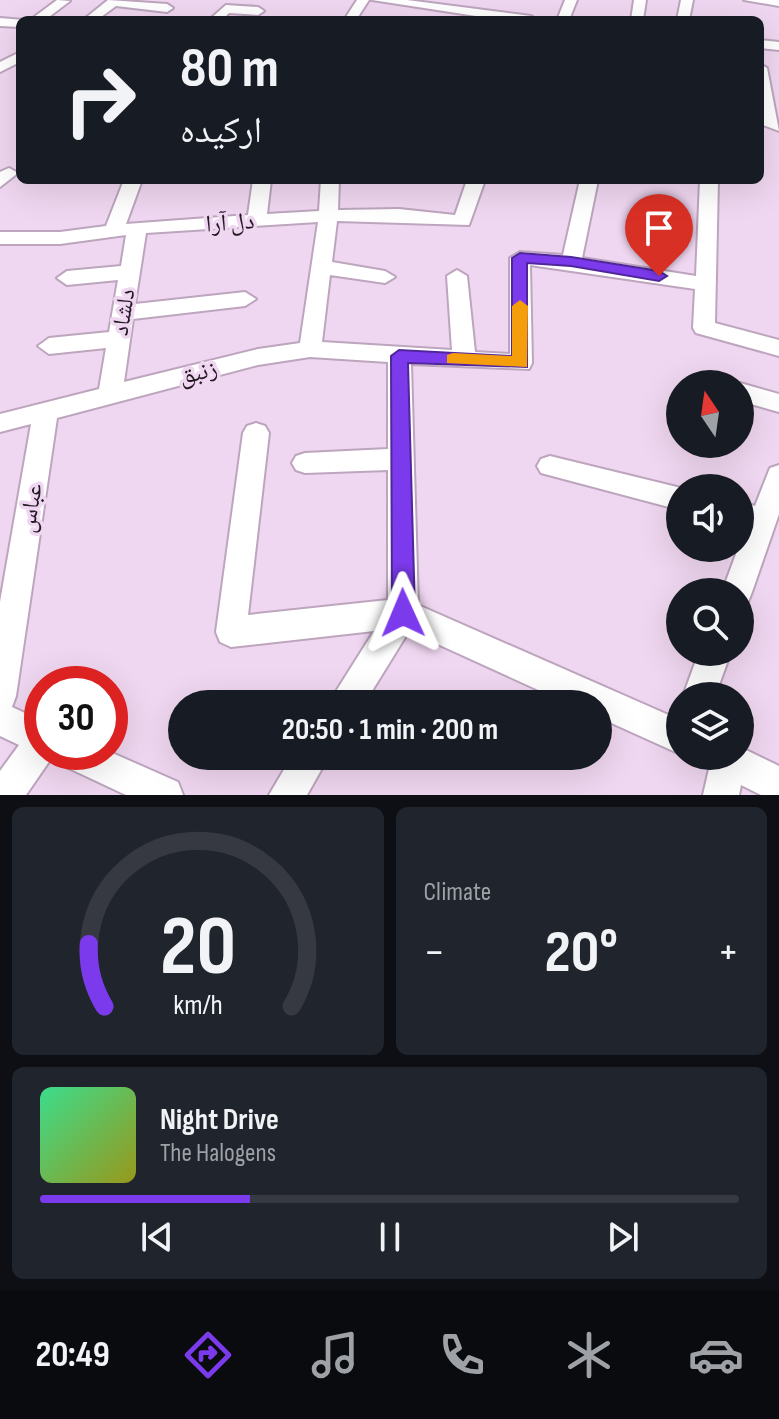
<!DOCTYPE html>
<html lang="en">
<head>
<meta charset="utf-8">
<style>
	:root { --surface:#171b24; --page:#20242c; --text:#f1f3f6; --muted:#9ea1a6; --line:#363941; --accent:#7c3aed }
	body { margin:0; font-family:"Sofia Sans Condensed","Noto Naskh Arabic",sans-serif; background:var(--page); color:var(--text); height:100vh; display:flex; flex-direction:column; font-size:30px; white-space:nowrap }
	* { box-sizing:border-box; margin:0 }
	p { font-size:26px; color:var(--muted) }
	.icon { flex:none; width:44px; height:44px; fill:none; stroke:currentColor; stroke-width:2; stroke-linecap:round; stroke-linejoin:round }
	.map { position:relative; height:795px; overflow:hidden }
	.sheet { display:flex; flex-direction:column; gap:12px; padding:12px; background:#0d0f14; flex:1 }
	.sheet>* { flex:none }
	.guide { position:absolute; left:16px; top:16px; width:748px; height:168px; border-radius:12px; box-shadow:0 8px 32px #0002; background:#171b24; color:var(--text); overflow:hidden }
	.needle { width:52px; rotate:347deg }
	.buttons { position:absolute; left:666px; top:370px; display:grid; gap:16px }
	.buttons a { display:grid; place-items:center; width:88px; height:88px; border-radius:50%; background:var(--surface); box-shadow:0 8px 32px #0002; font-size:40px }
	.speed { position:absolute; left:24px; top:666px; display:flex; gap:16px; font-size:40px; font-weight:700; text-align:center }
	.speed>* { display:grid; place-content:center; width:104px; height:104px; border-radius:50%; background:var(--surface); box-shadow:0 8px 32px #0002; line-height:1 }
	.speed .limit { border:12px solid #d22; background:#fff; color:#111 }
	.pin { position:absolute; display:grid; place-items:center; width:68px; height:68px; color:#fff; margin:-82px -34px; border-radius:50% 50% 50% 0; rotate:-45deg; box-shadow:0 0 8px #0007 }
	.pin .icon { rotate:45deg }
	.me { position:absolute; width:88px; margin:-44px; rotate:359deg; stroke-linejoin:round; filter:drop-shadow(0 0 6px #0008) }
	.turn { display:flex; align-items:center; gap:28px; height:168px; padding:0 32px; font-size:36px }
	.turn .icon { width:104px; height:104px; stroke-width:2.5 }
	.turn b { display:block; font-size:56px; line-height:68px }
	.big { font-size:60px; font-weight:700; line-height:1.1 }
	.sheet .tile { flex:1; display:flex; flex-direction:column; justify-content:center; gap:12px; min-width:0; padding:0 28px; border-radius:12px; background:var(--page) }
	.sheet .dial { align-items:center; gap:0 }
	.dial svg { height:208px; overflow:visible; fill:none; stroke:var(--line); stroke-width:7; stroke-linecap:round; text-anchor:middle }
	.dial text { fill:var(--text); stroke:none }
	.song { display:flex; align-items:center; gap:24px }
	.cover { width:96px; height:96px; border-radius:12px; background:linear-gradient(135deg,hsl(150 70% 55%),hsl(60 70% 35%)) }
	.played { height:8px; border-radius:4px; background:linear-gradient(90deg,var(--accent) 30%,var(--line) 30%) }
	.keys { display:flex; justify-content:space-around; direction:ltr }
	.heat { display:flex; justify-content:space-between; align-items:center; font-size:44px; direction:ltr }
	.sheet .tiles { flex:1; display:grid; gap:12px; grid-template-columns:1fr 1fr }
	.tile:last-child { grid-column:span 2 }
	.trip { position:absolute; left:168px; top:690px; width:444px; height:80px; border-radius:40px; background:var(--surface); box-shadow:0 8px 32px #0002; font-weight:700; line-height:80px; text-align:center }
	.tabs { display:flex; height:128px; justify-content:space-around; align-items:center; background:#090b0e; color:var(--muted) }
	.tabs .icon { width:56px; height:56px }
	.tabs .active { color:var(--accent) }
	.tabs b { font-size:36px; color:var(--text) }
	.map>svg:first-child { display:block }
</style>
</head>
<body>
<div class="map">
<svg width="779" height="795" viewBox="0 0 779 795">
	<rect width="100%" height="100%" fill="#f0d7f1"/>
	<g fill="none" stroke-linecap="round" stroke-linejoin="round">
		<!-- minor casing -->
		<g stroke="#bda5be" stroke-width="4">
			<path id="minor" d="M57,0L70,1L45,20H30Z
				M108,0L167,4L173,8L167,12L116,6L97,20H83Z
				M357,0H369L356,20H344Z
				M372,0H407L531,16L537,20H502Z
				M565,0H577L569,20H557Z
				M634,0H646L643,20H631Z
				M681,0H693L689,20H677Z
				M744,0H779V6Z
				M226,5L258,7L264,11L258,15L229,13L222,20H209Z
				M0,18L24,20H20V27L0,26Z
				M760,40L779,42V50L760,48Z
				M20,52V62L0,72V62Z
				M760,64L767,68L779,131L763,125Z
				M9,168L18,173L0,187V172Z
				M124,180H142L126,224L248,215L253,180H271L267,214L319,211L321,180H339L338,210L399,209L455,215L467,180H485L469,225L337,221L332,262L385,271L395,277L385,283L330,275L322,342L452,350L447,276L457,270L467,276L475,352L510,354V258L520,252L563,255L580,180H598L582,258L696,276L700,180H718L715,323L779,340V356L696,333L693,328L695,289L530,265L532,363L529,369L411,364L418,605L680,720V754L598,717V704H569L409,631L364,704H328L374,631L231,647L220,642L216,632L243,433L247,426L256,423L265,426L269,433L248,615L388,600V470L305,473L296,470L292,463L296,456L305,453L388,449V362L310,357L258,365L57,418L16,696L12,707L42,721V752H110L178,782L183,795H126L60,764L55,753L26,795H0V771L19,745L0,736V602L31,424L0,432V414L99,389L106,348L49,354L38,346L49,338L109,332L118,280L67,285L57,278L67,271L121,266L126,235L60,244H0V232H60L106,226ZM318,222L300,343L258,349L124,382L133,319L245,306L256,299L245,292L135,304L146,233Z
				M706,374L718,378L722,384H695L698,377Z
				M740,383L779,394V412L740,401Z
				M550,456L681,488L680,510L541,473L537,466L541,459Z
				M779,465V514L752,592L748,602L740,605V592H722L746,527L740,526V502L755,506L770,468Z
				M699,652H731L715,696H683Z
				M740,747L779,766V795H761L741,785L739,795H703L709,769L703,756H740Z
				M292,756H329L307,795H269Z"/>
		</g>
		<!-- minor -->
		<use href="#minor" fill="#fff" fill-rule="evenodd"/>
	</g>
	<!-- route -->
	<path fill="#7c3aed" stroke="#51269a" stroke-width="2" d="M520,253L571,257L659,271L667,276L659,281L571,266L527,263V367L408,363L415,613L411,621L403,624L395,621L392,613L391,356L399,350L512,356V258Z"/>
	<!-- slow -->
	<path fill="#f59e0b" d="M520,300L528,306L527,367L447,363V355L453,353L512,356V306Z"/>
	<g text-anchor="middle" stroke-width="7" stroke-linejoin="round" paint-order="stroke">
		<!-- street labels -->
		<g font-size="24" fill="#221922" stroke="#f0d7f1">
			<text transform="translate(230 222) rotate(-4)" y="8">دل آرا</text>
			<text transform="translate(123 312) rotate(-81)" y="8">دلشاد</text>
			<text transform="translate(198 372) rotate(-14)" y="8">زنبق</text>
			<text transform="translate(30 508) rotate(-81)" y="8">عباس</text>
		</g>
	</g>
</svg>
<div class="buttons">
<a><svg class="needle" viewBox="-14 -14 28 28"><path d="M0-13l5 13h-10z" fill="#e53935"/><path d="M0 13l5-13h-10z" fill="#9ea1a6"/></svg></a>
<a><svg class="icon" aria-label="sound" viewBox="0 0 24 24"><path d="M4 9h4l5-4v14l-5-4H4zM17 9q2 3 0 6"/></svg></a>
<a><svg class="icon" aria-label="search" viewBox="0 0 24 24"><circle cx="10" cy="10" r="6"/><path d="M15 15l6 6"/></svg></a>
<a><svg class="icon" aria-label="layers" viewBox="0 0 24 24"><path d="M12 4l9 5-9 5-9-5zM3 14l9 5 9-5"/></svg></a>
</div>
<div class="speed"><div class="limit">30</div></div>
<div class="pin" style="left:659px;top:276px;background:#d93025"><svg class="icon" aria-label="arrive" viewBox="0 0 24 24"><path d="M6 21V4h12l-3 4 3 4H6"/></svg></div>
<svg class="me" style="left:403px;top:613px" viewBox="-20 -20 40 40"><path d="M0-17L14 15 0 8-14 15z" fill="#7c3aed" stroke="#fff" stroke-width="4"/></svg>
<div class="trip">20:50 · 1 min · 200 m</div>
<div class="guide">
<div class="turn"><svg class="icon" aria-label="right" viewBox="0 0 24 24"><path d="M7 20v-9h11M14 6l5 5-5 5"/></svg><div><b>80 m</b>ارکیده</div></div>
</div>
</div>
<section class="sheet">
<div class="tiles">
<div class="tile dial"><svg viewBox="0 0 100 80">
<path d="M14 69A42 42 0 1 1 86 69"/>
<path d="M14 69A42 42 0 0 1 8 45" stroke="#7c3aed"/>
<text x="50" y="56" font-size="32" font-weight="700">20</text>
<text x="50" y="72" font-size="11">km/h</text>
</svg></div>
<div class="tile"><p>Climate</p>
<div class="heat"><a>−</a><b class="big">20°</b><a>+</a></div>
</div>
<div class="tile">
<div class="song"><i class="cover"></i><div><b>Night Drive</b><p>The Halogens</p></div></div>
<div class="played"></div>
<div class="keys"><svg class="icon" aria-label="previous" viewBox="0 0 24 24"><path d="M18 5L8 12l10 7zM5 5v14"/></svg><svg class="icon" aria-label="pause" viewBox="0 0 24 24"><path d="M8 5v14M16 5v14"/></svg><svg class="icon" aria-label="next" viewBox="0 0 24 24"><path d="M6 5l10 7-10 7zM19 5v14"/></svg></div>
</div>
</div>
</section>
<nav class="tabs">
<b>20:49</b>
<svg class="icon active" aria-label="directions" viewBox="0 0 24 24"><path d="M12 3l9 9-9 9-9-9zM9 14v-3h6M13 9l2 2-2 2"/></svg>
<svg class="icon" aria-label="music" viewBox="0 0 24 24"><path d="M9 18V5l10-2v13"/><circle cx="6" cy="18" r="3"/><circle cx="16" cy="16" r="3"/></svg>
<svg class="icon" aria-label="phone" viewBox="0 0 24 24"><path d="M5 4h4l2 5-3 2q2 4 5 5l2-3 5 2v4C11 20 4 13 5 4z"/></svg>
<svg class="icon" aria-label="climate" viewBox="0 0 24 24"><path d="M12 3v18M4 7l16 10M4 17L20 7"/></svg>
<svg class="icon" aria-label="car" viewBox="0 0 24 24"><path d="M5 17H2v-5l4-1 3-4h7l3 4 3 1v5h-3M9 17h6M6 11h13"/><circle cx="7" cy="17" r="2"/><circle cx="17" cy="17" r="2"/></svg>
</nav>
</body>
</html>
